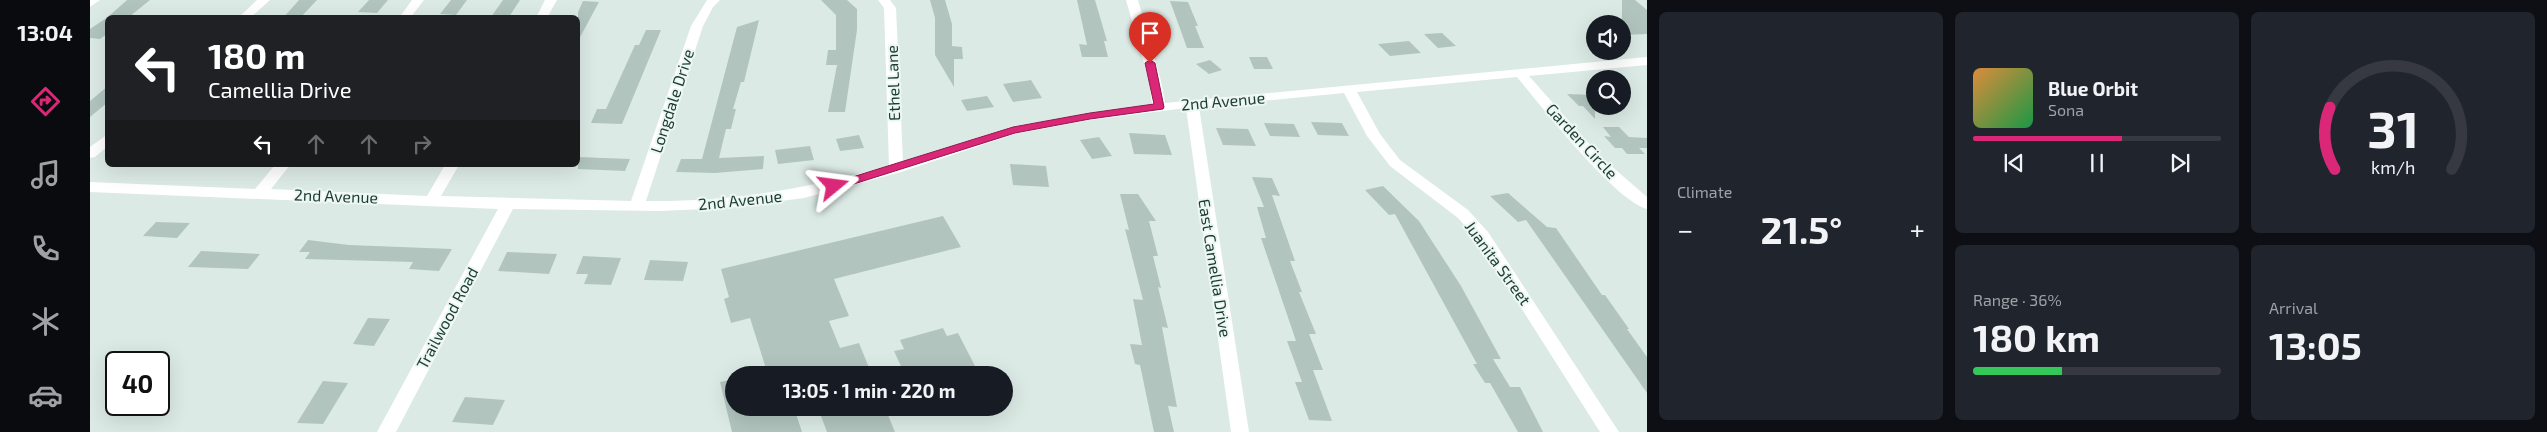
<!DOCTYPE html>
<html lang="en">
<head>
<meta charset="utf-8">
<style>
	:root { --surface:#171b24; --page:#20242c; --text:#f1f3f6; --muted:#9ea1a6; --line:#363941; --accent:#db2777 }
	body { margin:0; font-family:"Exo 2",sans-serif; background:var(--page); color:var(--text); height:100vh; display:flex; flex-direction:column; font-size:19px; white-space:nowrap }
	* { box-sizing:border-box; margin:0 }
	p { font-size:16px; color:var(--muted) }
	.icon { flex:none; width:28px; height:28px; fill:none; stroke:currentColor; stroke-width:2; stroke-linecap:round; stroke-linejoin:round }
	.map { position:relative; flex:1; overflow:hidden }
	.side { display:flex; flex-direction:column; gap:12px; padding:12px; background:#0d0f14; width:900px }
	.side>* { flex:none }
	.guide { position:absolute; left:15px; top:15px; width:475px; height:152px; border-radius:8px; box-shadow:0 5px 20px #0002; background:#202124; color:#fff; overflow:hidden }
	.controls { position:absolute; left:1496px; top:15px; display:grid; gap:10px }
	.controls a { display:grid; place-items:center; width:45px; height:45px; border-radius:50%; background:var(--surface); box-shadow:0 5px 20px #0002; font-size:25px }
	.speed { position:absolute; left:15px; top:351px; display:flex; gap:10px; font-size:25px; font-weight:700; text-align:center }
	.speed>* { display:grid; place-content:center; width:65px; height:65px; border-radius:50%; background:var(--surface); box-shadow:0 5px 20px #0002; line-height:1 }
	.speed .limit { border:2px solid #111; border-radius:8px; background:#fff; color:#111 }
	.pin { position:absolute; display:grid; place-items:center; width:42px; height:42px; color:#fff; margin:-51px -21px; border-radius:50% 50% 50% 0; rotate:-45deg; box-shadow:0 0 5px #0007 }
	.pin .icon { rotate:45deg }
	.me { position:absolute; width:55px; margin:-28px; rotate:74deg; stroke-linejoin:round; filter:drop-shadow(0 0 4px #0008) }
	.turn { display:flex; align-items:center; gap:18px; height:105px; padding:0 20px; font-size:22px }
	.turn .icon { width:65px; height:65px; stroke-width:2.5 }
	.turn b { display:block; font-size:35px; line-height:42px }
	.lanes { display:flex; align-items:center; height:48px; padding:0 20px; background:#0003; justify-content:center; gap:25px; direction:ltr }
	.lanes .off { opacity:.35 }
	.big { font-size:38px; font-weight:700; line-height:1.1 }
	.side .tile { flex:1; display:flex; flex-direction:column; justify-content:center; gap:8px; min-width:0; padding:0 18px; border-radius:8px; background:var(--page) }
	.side .dial { align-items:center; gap:0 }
	.dial svg { height:130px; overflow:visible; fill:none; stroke:var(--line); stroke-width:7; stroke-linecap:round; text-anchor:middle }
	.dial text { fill:var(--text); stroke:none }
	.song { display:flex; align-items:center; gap:15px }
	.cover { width:60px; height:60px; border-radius:8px; background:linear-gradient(135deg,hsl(30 70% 55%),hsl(140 70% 35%)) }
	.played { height:5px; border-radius:2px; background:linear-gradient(90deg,var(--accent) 60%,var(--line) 60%) }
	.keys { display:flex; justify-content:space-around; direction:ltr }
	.heat { display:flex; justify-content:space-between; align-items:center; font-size:28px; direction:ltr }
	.charge { height:8px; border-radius:4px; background:linear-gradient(90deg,#34c759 36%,var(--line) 0) }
	.side .tiles { flex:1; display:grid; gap:12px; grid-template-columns:repeat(3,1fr) }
	.tile:first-child { grid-row:span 2 }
	.trip { position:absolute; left:635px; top:366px; width:288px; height:50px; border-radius:25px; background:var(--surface); box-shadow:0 5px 20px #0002; font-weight:700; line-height:50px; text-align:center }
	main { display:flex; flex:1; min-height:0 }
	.tab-bar { display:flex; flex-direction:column; width:90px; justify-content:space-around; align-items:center; background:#090b0e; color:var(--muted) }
	.tab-bar .icon { width:35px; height:35px }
	.tab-bar .selected { color:var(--accent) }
	.tab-bar b { font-size:22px; color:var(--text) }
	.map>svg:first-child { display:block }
</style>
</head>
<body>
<main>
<nav class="tab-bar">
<b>13:04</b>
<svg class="icon selected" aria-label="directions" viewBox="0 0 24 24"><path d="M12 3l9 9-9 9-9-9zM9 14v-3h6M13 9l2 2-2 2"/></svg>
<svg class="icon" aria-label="music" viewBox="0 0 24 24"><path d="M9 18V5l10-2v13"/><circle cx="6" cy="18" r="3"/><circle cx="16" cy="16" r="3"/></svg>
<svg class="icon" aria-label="phone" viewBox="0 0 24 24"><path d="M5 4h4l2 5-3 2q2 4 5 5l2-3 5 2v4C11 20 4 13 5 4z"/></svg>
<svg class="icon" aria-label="climate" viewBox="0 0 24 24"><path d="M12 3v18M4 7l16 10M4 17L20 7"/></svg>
<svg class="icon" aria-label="car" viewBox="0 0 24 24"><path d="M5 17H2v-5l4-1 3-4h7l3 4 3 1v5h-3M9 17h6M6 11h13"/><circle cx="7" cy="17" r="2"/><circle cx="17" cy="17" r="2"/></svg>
</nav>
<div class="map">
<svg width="1557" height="432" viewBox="0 0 1557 432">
	<rect width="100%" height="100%" fill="#dceae5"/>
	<!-- building -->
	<path fill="#b1c5be" d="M37,0H60L39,17L19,16Z
		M209,0H227L210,18H193Z
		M279,0H298L287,13L268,12Z
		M361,0H377L366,15L350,14Z
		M413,0H430L419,17H401Z
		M731,0H757L767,9V30L755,112H738L747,65H736L738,50H746V15Z
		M840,0H855L862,24V46L872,47L873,59H864V87L845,55V18Z
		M987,0H1005L1017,41H1014L1018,57H992L989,44L997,45Z
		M1532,0H1545L1557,10V34L1532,35Z
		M493,1L509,2L488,41V12Z
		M1080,1L1098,2L1108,26H1105L1114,48H1097Z
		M18,17V33L10,39L0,38V29Z
		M669,20L654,82H651L643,109H646L641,129H636L629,158L674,156L673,169L625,173L586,172L591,159H612L647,27Z
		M556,30H571L532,124L501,123L507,109H516L545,45H549Z
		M1352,33L1366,46L1348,48L1334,34Z
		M1319,41L1331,53L1300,56L1288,44Z
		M1159,57H1177L1183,69H1164Z
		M1120,60L1132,70L1119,74L1106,64Z
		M941,80L952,98L923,102L913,84Z
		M18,86V102L0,117V101Z
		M1477,94L1505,95V119L1493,106H1489Z
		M897,96L904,107L877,111L871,100Z
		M1221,122L1252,123L1259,136L1228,135Z
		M1174,123L1204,124L1210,137L1180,136Z
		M1513,127H1529L1539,137L1557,138V148H1549L1555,154H1537L1532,148H1525L1514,136L1521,137Z
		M1126,128L1158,129L1166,146L1133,145Z
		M1039,133L1075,135L1082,155L1044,154Z
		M769,135L774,148L750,151L746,139Z
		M1009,137L1022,156L1002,159L990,140Z
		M720,146L724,160L688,164L685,150Z
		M488,157L540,159L535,171L488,169Z
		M920,164L956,166L959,187L923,185Z
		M1162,177L1182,178L1190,196L1182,195L1205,261H1200L1212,292H1209L1226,334H1219L1233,370H1223L1242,421L1219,420L1205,382H1212L1197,341H1206L1171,238H1176L1167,207H1174Z
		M1293,186L1329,221L1371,286L1411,359H1403L1420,387H1430L1453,432H1428L1400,383H1395L1383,364H1387L1305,214L1299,215L1275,190Z
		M1418,193L1457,227L1466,228L1512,295H1515L1539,329H1537L1557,357V393L1436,220L1428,222L1400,196Z
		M1030,194H1048L1066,221H1059L1068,256H1063L1071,288L1068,287L1078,328L1072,327L1087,407L1078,406L1084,432H1064L1050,365L1045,364L1040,344L1052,345L1043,299L1053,300L1035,229L1039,230Z
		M853,216L871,247L744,279L759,316L739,321L750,348L769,343L782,375H678L660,318L641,323L634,299L639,297L631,269Z
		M66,222L100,223L87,238L53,236Z
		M218,240L259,245L362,249L349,271L319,269L323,262L215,259L220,252H209Z
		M111,251L170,254L158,269L98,267Z
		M417,252L467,254L459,274L408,271Z
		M493,256L531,258L521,285L494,284L498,274H486Z
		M560,260L598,262L593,281L554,280Z
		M278,318L300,319L284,346L263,344Z
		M853,328L857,336L868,333L885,366L854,375H815L804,351L814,349L810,340Z
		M644,379V408H704L712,432H642L630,382Z
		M233,381L258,383L233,424L207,423Z
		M375,397L415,400L403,425L362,422Z
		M728,408H795L805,432H737Z"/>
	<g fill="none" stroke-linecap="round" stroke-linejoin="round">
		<!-- minor -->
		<path fill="#fff" fill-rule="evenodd" d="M0,0H10L0,7Z
			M167,0H180L160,18H148Z
			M322,0H334L320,18H309Z
			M455,0H467L457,18H446Z
			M617,0H630L623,7L613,26L556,201C642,202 716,189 799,166L794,8L788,0H800L806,8L813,162L923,126L1062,104L1059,81L1036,0H1048L1071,81L1075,103L1557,57V65L1439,76L1511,157L1557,197V209C1523,199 1452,107 1427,77L1267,92L1290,134L1310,160L1378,210L1398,232L1529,432H1510L1388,240L1368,218L1300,166L1277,136L1254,93L1109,107L1159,432H1141L1096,108L1000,120L925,134L811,172L714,198L638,208L570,211L423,209L306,432H287L408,209L0,192V182L165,189L185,165H200L181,189L337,196L355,165H369L351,196L541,201L601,26Z
			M18,134V146L5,157L0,158V147Z"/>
	</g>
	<!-- route -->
	<path fill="#db2777" stroke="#8e194d" d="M1060,60L1065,63L1074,107L1073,109L1000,119L925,133L748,189L744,190L739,186L740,184L923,127L1000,113L1064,104L1055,63Z"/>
	<g text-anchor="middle" stroke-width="4" stroke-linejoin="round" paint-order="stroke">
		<!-- street labels -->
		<g font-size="16" fill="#1d3b35" stroke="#edf7f2">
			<text transform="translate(803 83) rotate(-92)" y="6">Ethel Lane</text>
			<text transform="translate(582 101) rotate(-72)" y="6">Longdale Drive</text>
			<text transform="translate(1133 101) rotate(-5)" y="6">2nd Avenue</text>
			<text transform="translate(1492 141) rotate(47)" y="6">Garden Circle</text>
			<text transform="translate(246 196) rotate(2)" y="6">2nd Avenue</text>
			<text transform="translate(650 200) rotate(-6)" y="6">2nd Avenue</text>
			<text transform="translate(1408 263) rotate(54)" y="6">Juanita Street</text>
			<text transform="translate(1125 268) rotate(81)" y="6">East Camellia Drive</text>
			<text transform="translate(357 318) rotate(-62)" y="6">Trailwood Road</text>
		</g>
	</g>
</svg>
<div class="controls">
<a><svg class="icon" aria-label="sound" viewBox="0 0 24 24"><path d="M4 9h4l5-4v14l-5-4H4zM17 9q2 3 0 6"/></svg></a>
<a><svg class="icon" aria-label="search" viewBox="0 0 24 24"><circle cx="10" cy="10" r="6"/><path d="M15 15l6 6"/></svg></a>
</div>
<div class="speed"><div class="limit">40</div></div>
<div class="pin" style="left:1060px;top:63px;background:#d93025"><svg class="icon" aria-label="arrive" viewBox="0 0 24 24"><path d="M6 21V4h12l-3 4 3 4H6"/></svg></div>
<svg class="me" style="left:744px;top:186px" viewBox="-20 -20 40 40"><path d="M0-17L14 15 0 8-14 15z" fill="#db2777" stroke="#fff" stroke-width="4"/></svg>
<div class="trip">13:05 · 1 min · 220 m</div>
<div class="guide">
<div class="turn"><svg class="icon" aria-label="left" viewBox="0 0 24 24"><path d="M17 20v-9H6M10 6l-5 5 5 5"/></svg><div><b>180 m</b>Camellia Drive</div></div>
<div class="lanes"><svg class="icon" aria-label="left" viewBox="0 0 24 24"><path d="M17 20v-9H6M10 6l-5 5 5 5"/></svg><svg class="icon off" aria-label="ahead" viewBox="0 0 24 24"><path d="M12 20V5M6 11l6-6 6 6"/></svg><svg class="icon off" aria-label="ahead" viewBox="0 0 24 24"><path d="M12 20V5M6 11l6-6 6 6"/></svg><svg class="icon off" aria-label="right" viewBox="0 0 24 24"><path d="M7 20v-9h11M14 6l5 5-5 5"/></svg></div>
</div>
</div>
<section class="side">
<div class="tiles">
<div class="tile"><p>Climate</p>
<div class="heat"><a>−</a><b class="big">21.5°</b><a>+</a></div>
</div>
<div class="tile">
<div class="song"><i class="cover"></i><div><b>Blue Orbit</b><p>Sona</p></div></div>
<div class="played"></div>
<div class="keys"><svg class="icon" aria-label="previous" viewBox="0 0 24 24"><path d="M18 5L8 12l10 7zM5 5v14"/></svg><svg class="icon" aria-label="pause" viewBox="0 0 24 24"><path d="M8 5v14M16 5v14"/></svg><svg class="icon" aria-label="next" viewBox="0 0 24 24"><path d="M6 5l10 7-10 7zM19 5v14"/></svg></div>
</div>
<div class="tile dial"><svg viewBox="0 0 100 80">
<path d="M14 69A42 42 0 1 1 86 69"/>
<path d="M14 69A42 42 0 0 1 11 31" stroke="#db2777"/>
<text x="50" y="56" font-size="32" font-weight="700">31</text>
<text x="50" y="72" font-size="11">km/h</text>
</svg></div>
<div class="tile"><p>Range · 36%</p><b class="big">180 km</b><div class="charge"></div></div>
<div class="tile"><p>Arrival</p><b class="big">13:05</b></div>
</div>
</section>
</main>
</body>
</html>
